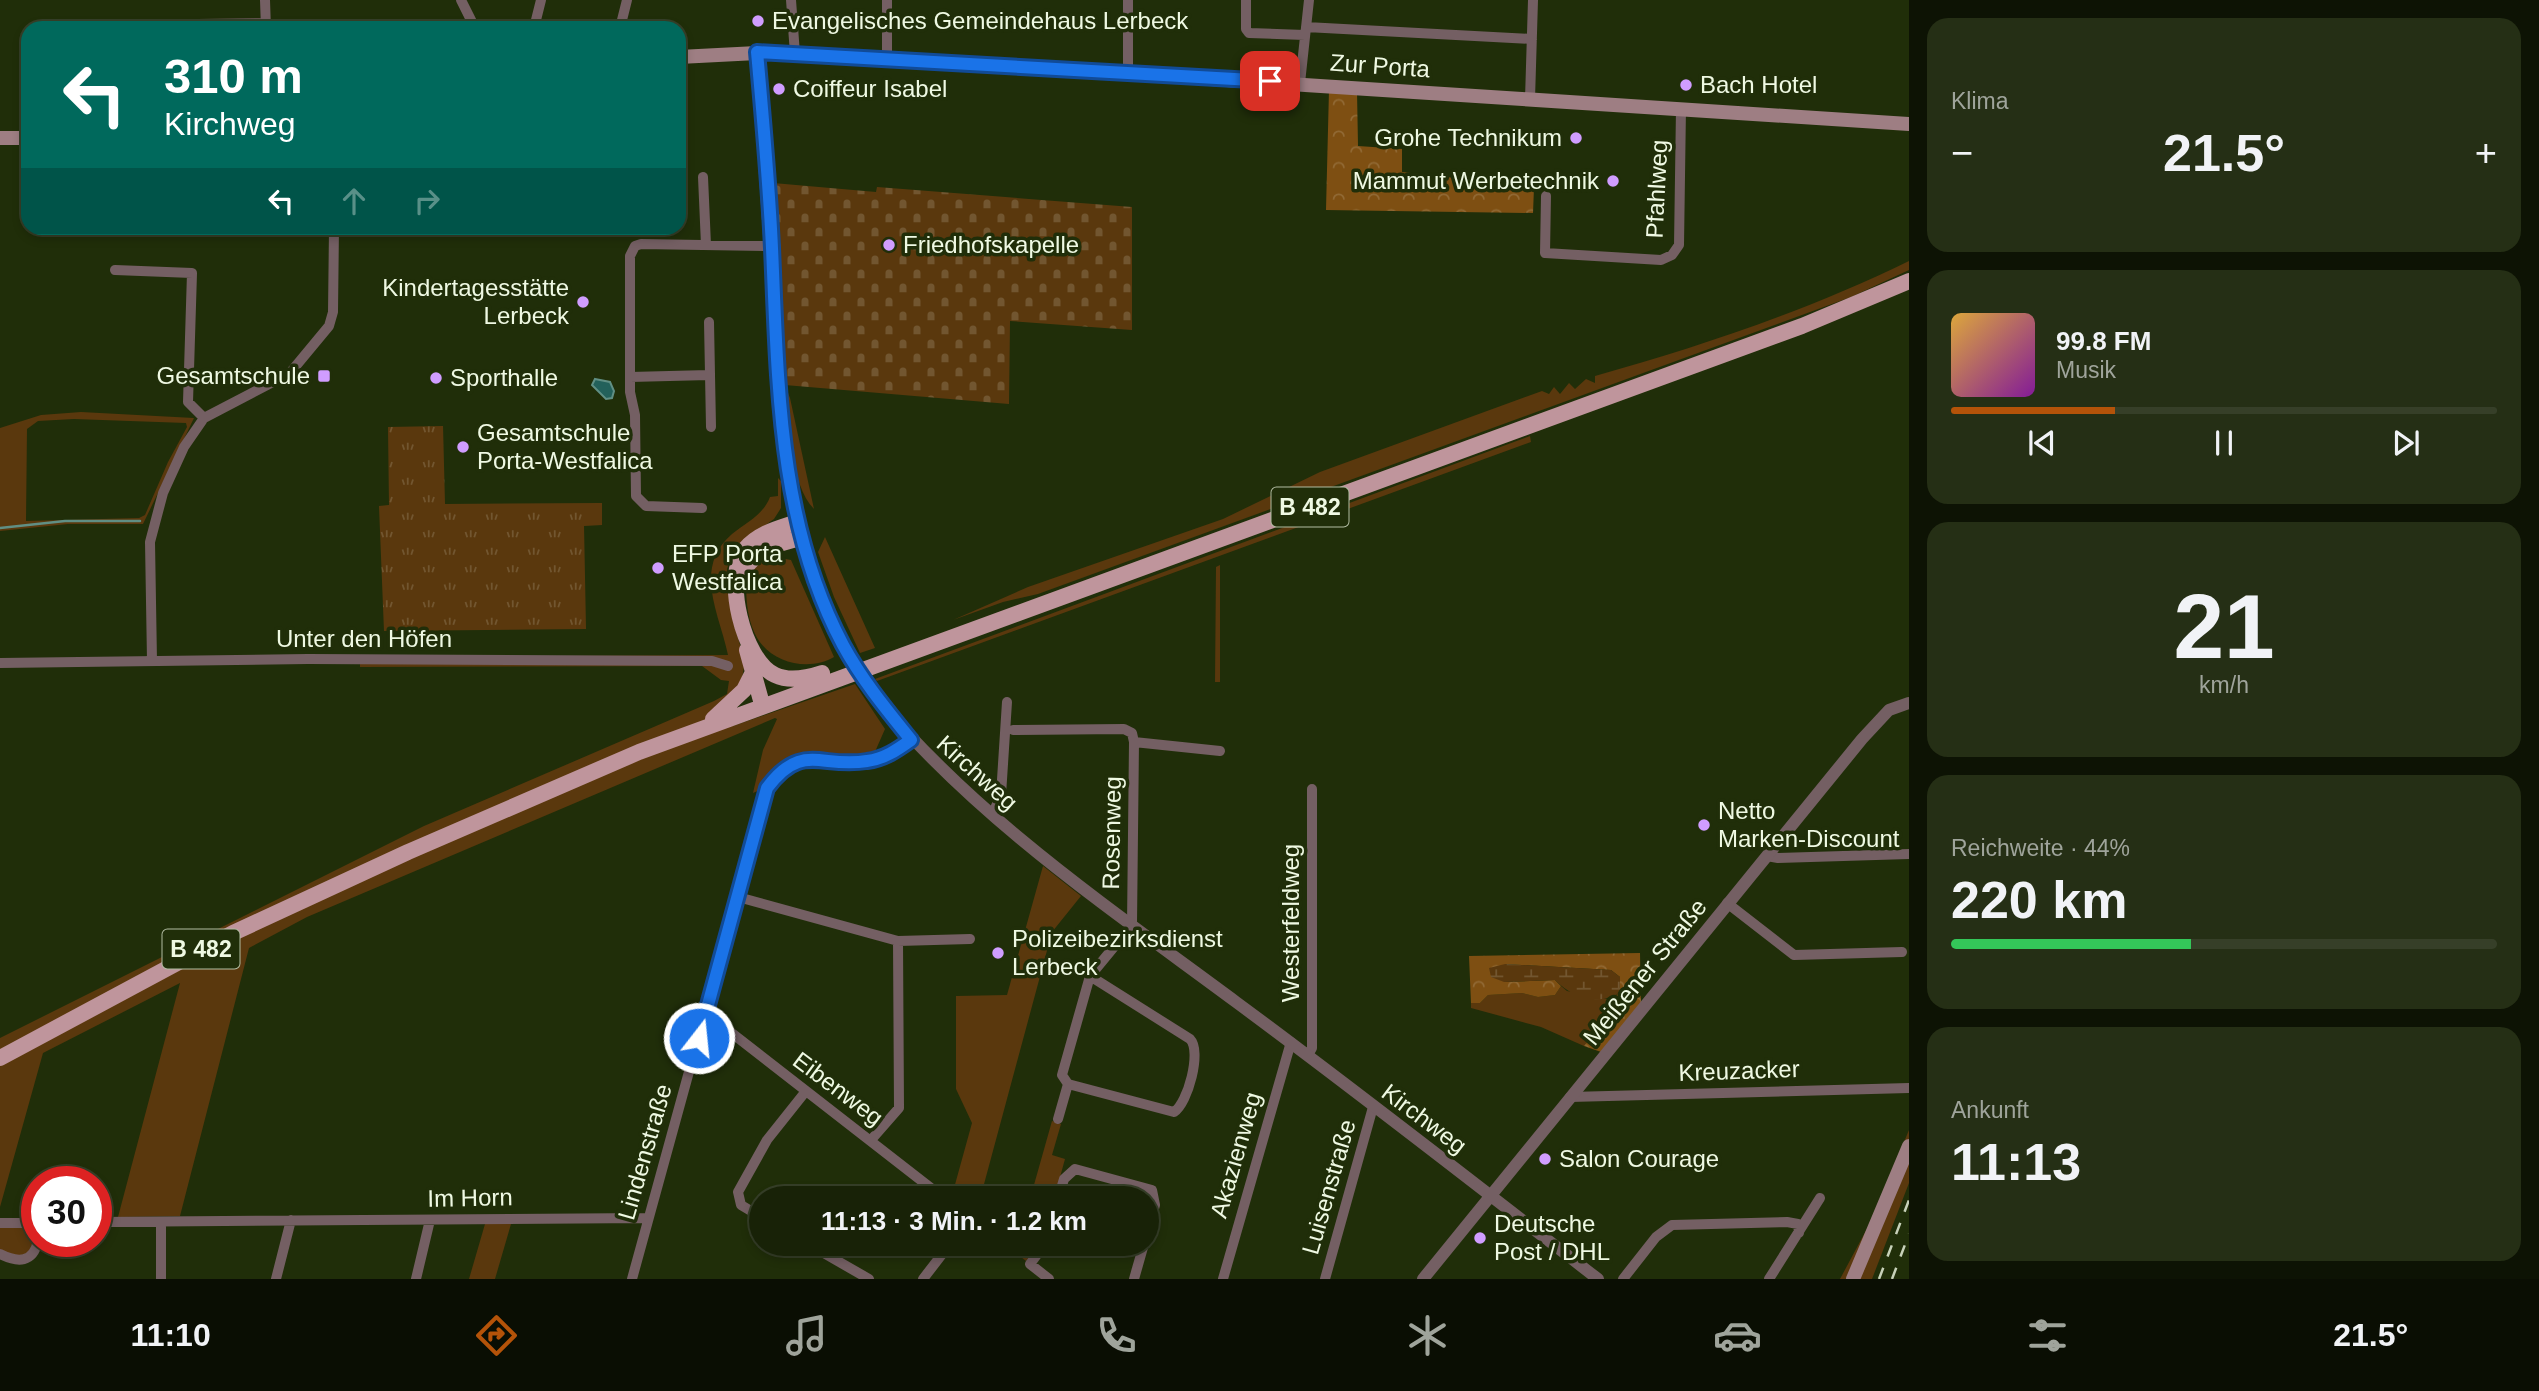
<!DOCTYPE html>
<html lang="de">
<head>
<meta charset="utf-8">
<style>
	:root { --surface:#182207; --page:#252f15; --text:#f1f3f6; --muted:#9fa49b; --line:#363f28; --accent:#b45309 }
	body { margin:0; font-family:Helvetica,sans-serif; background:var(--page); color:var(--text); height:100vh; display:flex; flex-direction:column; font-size:26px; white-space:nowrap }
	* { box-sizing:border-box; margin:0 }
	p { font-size:23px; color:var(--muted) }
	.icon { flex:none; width:38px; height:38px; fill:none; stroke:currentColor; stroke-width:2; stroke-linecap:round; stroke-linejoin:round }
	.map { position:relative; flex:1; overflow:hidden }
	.sheet { display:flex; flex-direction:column; gap:18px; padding:18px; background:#0d1304; width:630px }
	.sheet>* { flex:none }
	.banner { position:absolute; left:21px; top:21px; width:665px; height:214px; border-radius:21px; box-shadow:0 4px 10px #0003,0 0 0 2px var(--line); background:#00695c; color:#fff; overflow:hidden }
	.speed { position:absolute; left:21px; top:1166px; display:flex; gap:14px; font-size:35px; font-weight:700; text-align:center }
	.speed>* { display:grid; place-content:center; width:91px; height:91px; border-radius:50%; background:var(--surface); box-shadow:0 4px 10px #0003,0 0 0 2px var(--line); line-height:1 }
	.speed .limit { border:10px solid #d22; background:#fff; color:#111 }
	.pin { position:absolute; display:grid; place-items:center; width:60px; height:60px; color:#fff; margin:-30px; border-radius:14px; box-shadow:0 4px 10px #0006 }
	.me { position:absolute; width:77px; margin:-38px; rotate:16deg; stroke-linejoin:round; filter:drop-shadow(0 0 5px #0008) }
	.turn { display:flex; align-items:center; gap:24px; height:147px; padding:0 28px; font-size:32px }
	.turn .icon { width:91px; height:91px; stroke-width:2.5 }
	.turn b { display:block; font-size:49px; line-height:60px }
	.lanes { display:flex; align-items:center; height:66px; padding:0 28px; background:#0003; justify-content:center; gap:35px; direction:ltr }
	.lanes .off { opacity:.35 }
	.big { font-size:52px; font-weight:600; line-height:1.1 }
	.sheet .card { flex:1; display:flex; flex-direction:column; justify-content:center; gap:10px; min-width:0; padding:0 24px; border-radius:21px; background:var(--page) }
	.sheet .dial { align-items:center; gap:0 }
	.dial b { font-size:91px; line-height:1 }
	.song { display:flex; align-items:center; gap:21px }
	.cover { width:84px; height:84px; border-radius:10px; background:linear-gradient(135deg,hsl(40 70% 55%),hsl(290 70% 35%)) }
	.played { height:7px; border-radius:4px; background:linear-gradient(90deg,var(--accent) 30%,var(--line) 30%) }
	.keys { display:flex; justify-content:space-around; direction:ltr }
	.heat { display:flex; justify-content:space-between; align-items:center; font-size:38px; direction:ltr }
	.charge { height:10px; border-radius:5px; background:linear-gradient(90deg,#34c759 44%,var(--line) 0) }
	.trip { position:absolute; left:749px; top:1186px; width:410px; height:70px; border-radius:35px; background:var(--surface); box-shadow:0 4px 10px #0003,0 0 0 2px var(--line); font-weight:600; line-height:70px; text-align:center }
	.tabs { display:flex; height:112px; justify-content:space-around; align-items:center; background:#0a0e03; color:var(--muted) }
	.tabs .icon { width:49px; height:49px }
	.tabs .selected { color:var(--accent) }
	.tabs b { font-size:32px; color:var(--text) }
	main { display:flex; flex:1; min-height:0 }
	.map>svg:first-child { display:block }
</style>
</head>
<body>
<main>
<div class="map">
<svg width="1909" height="1279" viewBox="0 0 1909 1279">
	<defs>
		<pattern id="forest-crowns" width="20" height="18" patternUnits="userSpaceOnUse" patternTransform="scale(1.75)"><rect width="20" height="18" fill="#7e4f12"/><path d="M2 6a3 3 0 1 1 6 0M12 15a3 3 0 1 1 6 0" fill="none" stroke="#916934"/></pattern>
		<pattern id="wetland-marsh" width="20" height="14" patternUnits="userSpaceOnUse" patternTransform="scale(1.75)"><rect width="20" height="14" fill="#5a380d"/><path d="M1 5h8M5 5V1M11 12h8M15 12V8" fill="none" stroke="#725630"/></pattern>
		<pattern id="cemetery-stones" width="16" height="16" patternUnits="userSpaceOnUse" patternTransform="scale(1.75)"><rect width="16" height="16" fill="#5a380d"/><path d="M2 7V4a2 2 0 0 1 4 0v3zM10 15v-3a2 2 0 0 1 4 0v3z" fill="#725630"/></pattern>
		<pattern id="park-tufts" width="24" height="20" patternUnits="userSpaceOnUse" patternTransform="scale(1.75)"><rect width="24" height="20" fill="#5a380d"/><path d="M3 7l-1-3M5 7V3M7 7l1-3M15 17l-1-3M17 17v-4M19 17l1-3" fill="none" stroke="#725630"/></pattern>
	</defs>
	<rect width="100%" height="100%" fill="#202e09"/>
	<!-- green -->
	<path fill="#5a380d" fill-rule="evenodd" d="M1909,261V270L1851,297L1038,594L1003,602L953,620L1028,587L1223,519L1320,472L1542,391L1549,394L1554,387L1560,394L1569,383L1575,389L1586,379L1595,383V376C1702,346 1809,310 1909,261Z
		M785,385L790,398L814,509C790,485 788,419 785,385Z
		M81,412L194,418L143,524H68L0,531V428L41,415ZM74,419L186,423L187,427L168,462L145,515L139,518L26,521L27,429L38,421Z
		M1530,436L1531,442L877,681L875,679Z
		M778,478L781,481V508L774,519L743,541L731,557L727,569L733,621L745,662L733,726L855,684L885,729L874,754L865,764C839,763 806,755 784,772C770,782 772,786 753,793L763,750L777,719L775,718L307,917L249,948L180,1216L118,1217L180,983L43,1053L0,1207V1038L424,826L714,701L727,694L729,681L721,680L702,666L360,667V657L728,655C720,615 692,568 732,534C747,522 763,515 770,497L778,496Z
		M825,537L875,648L860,653L834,597L818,552Z
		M765,555L791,560L834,657C808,672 769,663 755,634C746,615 746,595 746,575Z
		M1220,565V682H1215L1216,567Z
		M1043,866L1081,896L1052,932L980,1199H951L972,1123L956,1089V996L1007,995Z
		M1561,986L1567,991L1608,999L1620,993L1608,1016L1584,1046L1541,1027L1471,1008V1003H1480L1488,995L1522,993L1538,997L1555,995Z
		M1052,1121L1061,1124L1052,1155L1065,1159L1054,1199H1030Z
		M1909,1130V1183L1872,1279H1840L1870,1223Z
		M485,1224H511L495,1279H469Z
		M0,1226L25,1227L34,1237L31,1252L18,1256L0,1251Z
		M1012,1244H1038L1026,1261L1010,1248Z"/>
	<!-- forest -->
	<path fill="url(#forest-crowns)" d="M1329,90L1357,92L1358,146L1402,149V172L1534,187L1533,213L1326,210Z
		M1640,953L1641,1006L1604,1053L1584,1046C1601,1024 1620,1006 1620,977L1611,970L1505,964L1504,982L1555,980L1561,986L1555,995L1538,997L1522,993L1488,995L1480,1003H1471L1469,956Z"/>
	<!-- wetland -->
	<path fill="url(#wetland-marsh)" d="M1505,964L1611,970L1620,977V993C1596,1006 1573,998 1555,980L1504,982L1491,977L1489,968Z"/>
	<!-- cemetery -->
	<path fill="url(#cemetery-stones)" d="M773,183L876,192L877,187L1132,207V330L1010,321L1009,404L785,385Z"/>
	<!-- park -->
	<path fill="url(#park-tufts)" d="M443,426L445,504L602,503V525L584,526L586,629L384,631L379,506L389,505L388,427Z"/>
	<!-- water -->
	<path fill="#23615b" stroke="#608f84" stroke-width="2" d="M595,379L610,382L614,391L612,398L606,399L592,385Z"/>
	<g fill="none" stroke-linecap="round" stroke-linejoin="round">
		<!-- stream -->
		<path stroke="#608f84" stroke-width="2.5" d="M0,528L65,521H140"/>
		<!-- minor -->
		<path stroke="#745f63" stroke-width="10" d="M265,0L266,28
			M461,0L475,28
			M791,0L795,54
			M887,0V58
			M1246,0V29L1249,33L1305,35
			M120,25L266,23
			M1306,27L1532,39
			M534,28L541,0
			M620,28L627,0
			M1128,74V0
			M1300,83L1309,0
			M1530,99L1533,0
			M703,177L706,245
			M1546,196L1545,253L1661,260L1672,255L1679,245L1681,108
			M115,270L192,273L188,402L204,418
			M709,322L711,427
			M630,377L709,375
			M702,508L646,506L636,496L635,415L630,392V256L635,246L641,244L772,246
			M152,661L150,542L163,493L184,447L204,418L290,373L329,326L333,312L334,228
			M0,663L308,659L712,661L728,666
			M1013,730L1124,729L1132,733L1134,742L1132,925L1090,976L1062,1075L1068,1084
			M1134,742L1220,751
			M992,815L1001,795L1007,702
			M1767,856L1778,858L1909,854
			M738,897L898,941L970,939
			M1727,903L1794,955L1902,952
			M706,1013L945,1199
			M1308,1055L1312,1048V789
			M1570,1097L1909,1088
			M1058,1119L1068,1084L1174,1112C1188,1103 1202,1051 1190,1039L1090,976
			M871,1140L899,1108L898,941
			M1058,1199L1064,1179L1075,1169L1152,1190L1155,1205L1146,1235
			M761,1217L741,1205L738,1192L767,1140L806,1091
			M96,1222L648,1218
			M161,1222V1279
			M0,1223H37
			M808,1244L869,1279
			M1045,1244L1030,1264L1049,1279
			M0,1254C18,1263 33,1263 38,1241
			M276,1279L291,1220
			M416,1279L430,1220
			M632,1279L767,788C802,741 821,769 867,761C884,759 897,750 911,740
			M923,1279L950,1244
			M1134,1279L1144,1244
			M1223,1279L1291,1042
			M1325,1279L1373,1107
			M1623,1279L1656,1237L1672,1225L1787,1222L1798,1224L1799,1233
			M1769,1279L1820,1198"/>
		<!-- tertiary -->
		<path stroke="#745f63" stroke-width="12" d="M757,53L783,449L801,538L823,600L843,644
			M874,695C977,819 1108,907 1236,1002C1358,1092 1478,1186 1598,1279
			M1423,1279L1862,739L1889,710L1909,703"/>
		<!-- secondary -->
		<path stroke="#9e7e83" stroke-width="14" d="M679,57L757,53L887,58L1909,124
			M0,138H28
			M1853,1279L1909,1146"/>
		<!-- primary -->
		<path stroke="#bf959c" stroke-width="16" d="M797,522C779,528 758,533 745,549C723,577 743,660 775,675C790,682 807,678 822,673
			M742,573C756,549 776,544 801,538
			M747,650L762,704
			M713,719L744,690L752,674
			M0,1058L233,933L408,852L639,752L1802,326L1909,281"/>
		<!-- rail -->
		<path stroke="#c7d1b9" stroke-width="2.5" stroke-dasharray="12 12" stroke-linecap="butt" d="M1879,1279L1909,1200
			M1892,1279L1909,1234"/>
		<!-- tertiary-bridge -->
		<path stroke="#745f63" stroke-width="12" d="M843,644L874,695"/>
	</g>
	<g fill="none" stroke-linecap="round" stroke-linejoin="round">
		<!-- route casing -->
		<g stroke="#114b97" stroke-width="18">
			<path id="route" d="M699,1038L767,788C802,741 821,769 867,761C884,759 897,750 911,740C886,709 862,680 843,645C778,523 778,383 772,248C769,183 763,118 757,52L1270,81"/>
		</g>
		<!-- route -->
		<use href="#route" stroke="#1a73e8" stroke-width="12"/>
	</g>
	<!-- markers -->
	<g fill="#d09dff" stroke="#202e09" stroke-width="2.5">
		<circle cx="758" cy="21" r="7"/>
		<circle cx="1686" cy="85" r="7"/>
		<circle cx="779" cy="89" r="7"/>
		<circle cx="1576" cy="138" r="7"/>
		<circle cx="1613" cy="181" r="7"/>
		<circle cx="889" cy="245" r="7"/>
		<circle cx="583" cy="302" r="7"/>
		<rect x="317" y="369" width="14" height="14" rx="3.5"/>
		<circle cx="436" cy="378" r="7"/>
		<circle cx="463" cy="447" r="7"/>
		<circle cx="658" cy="568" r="7"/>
		<circle cx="1704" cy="825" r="7"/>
		<circle cx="998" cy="953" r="7"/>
		<circle cx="1545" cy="1159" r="7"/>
		<circle cx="1480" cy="1238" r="7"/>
	</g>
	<g text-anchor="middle" stroke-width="7" stroke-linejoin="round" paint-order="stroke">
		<!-- shield labels -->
		<g fill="#202e09" stroke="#b1bca2" stroke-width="2">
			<rect x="1271.5" y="487.5" width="77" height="39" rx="5"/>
			<rect x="162.5" y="929.5" width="77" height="39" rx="5"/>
		</g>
		<g font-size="23" font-weight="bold" fill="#eff9e3">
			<text x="1310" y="515">B 482</text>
			<text x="201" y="957">B 482</text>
		</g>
		<!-- poi labels -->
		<g font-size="24" fill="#eff9e3" stroke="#202e09" text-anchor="start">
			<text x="772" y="29">Evangelisches Gemeindehaus Lerbeck</text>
			<text x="1700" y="93">Bach Hotel</text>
			<text x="793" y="97">Coiffeur Isabel</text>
			<text x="1562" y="146" text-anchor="end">Grohe Technikum</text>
			<text x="1599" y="189" text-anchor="end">Mammut Werbetechnik</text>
			<text x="903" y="253">Friedhofskapelle</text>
			<text x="569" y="296" text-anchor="end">Kindertagesstätte<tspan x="569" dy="28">Lerbeck</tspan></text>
			<text x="310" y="384" text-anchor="end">Gesamtschule</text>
			<text x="450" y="386">Sporthalle</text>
			<text x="477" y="441">Gesamtschule<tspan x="477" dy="28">Porta-Westfalica</tspan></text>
			<text x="672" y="562">EFP Porta<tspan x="672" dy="28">Westfalica</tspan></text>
			<text x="1718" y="819">Netto<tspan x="1718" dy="28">Marken-Discount</tspan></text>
			<text x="1012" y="947">Polizeibezirksdienst<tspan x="1012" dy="28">Lerbeck</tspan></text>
			<text x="1559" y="1167">Salon Courage</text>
			<text x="1494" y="1232">Deutsche<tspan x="1494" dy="28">Post / DHL</tspan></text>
		</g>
		<!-- street labels -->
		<g font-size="24" fill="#eff9e3" stroke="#202e09">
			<text transform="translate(1380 66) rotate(4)" y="8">Zur Porta</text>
			<text transform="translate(1657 189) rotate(-87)" y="8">Pfahlweg</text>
			<text x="364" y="647">Unter den Höfen</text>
			<text transform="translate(977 773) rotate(42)" y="8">Kirchweg</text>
			<text transform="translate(1112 833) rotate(-89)" y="8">Rosenweg</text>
			<text transform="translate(1291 923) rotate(-90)" y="8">Westerfeldweg</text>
			<text transform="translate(1645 972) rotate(-51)" y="8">Meißener Straße</text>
			<text transform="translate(1739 1071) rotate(-2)" y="8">Kreuzacker</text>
			<text transform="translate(838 1089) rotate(37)" y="8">Eibenweg</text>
			<text transform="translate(1424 1119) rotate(37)" y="8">Kirchweg</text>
			<text transform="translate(645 1152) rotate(-74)" y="8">Lindenstraße</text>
			<text transform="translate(1236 1155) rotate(-74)" y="8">Akazienweg</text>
			<text transform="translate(1329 1187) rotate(-74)" y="8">Luisenstraße</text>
			<text transform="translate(470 1198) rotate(-1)" y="8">Im Horn</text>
		</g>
	</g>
</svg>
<div class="speed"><div class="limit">30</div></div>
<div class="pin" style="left:1270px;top:81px;background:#d93025"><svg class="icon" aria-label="arrive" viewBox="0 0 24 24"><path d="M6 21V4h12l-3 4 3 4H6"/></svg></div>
<svg class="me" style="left:699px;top:1038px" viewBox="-20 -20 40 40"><circle r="17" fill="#1a73e8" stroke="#fff" stroke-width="3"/><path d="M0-11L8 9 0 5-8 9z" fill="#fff"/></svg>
<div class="trip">11:13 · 3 Min. · 1.2 km</div>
<div class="banner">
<div class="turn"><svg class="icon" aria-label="left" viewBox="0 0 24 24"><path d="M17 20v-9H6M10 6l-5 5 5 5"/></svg><div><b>310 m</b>Kirchweg</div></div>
<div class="lanes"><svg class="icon" aria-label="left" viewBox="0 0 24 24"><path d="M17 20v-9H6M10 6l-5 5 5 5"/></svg><svg class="icon off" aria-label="ahead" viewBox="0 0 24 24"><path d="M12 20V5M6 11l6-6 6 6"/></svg><svg class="icon off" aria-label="right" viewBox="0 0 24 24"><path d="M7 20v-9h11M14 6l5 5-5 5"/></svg></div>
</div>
</div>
<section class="sheet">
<div class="card"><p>Klima</p>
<div class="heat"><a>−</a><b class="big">21.5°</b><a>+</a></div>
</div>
<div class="card">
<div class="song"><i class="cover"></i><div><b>99.8 FM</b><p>Musik</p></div></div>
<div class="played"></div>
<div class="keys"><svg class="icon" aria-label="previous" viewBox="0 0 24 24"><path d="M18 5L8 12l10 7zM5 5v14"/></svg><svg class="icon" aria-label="pause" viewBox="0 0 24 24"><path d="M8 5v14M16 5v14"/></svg><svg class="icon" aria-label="next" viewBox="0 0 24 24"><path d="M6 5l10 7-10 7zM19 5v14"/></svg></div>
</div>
<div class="card dial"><b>21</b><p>km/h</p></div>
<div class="card"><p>Reichweite · 44%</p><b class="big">220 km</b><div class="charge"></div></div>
<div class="card"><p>Ankunft</p><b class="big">11:13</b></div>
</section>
</main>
<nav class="tabs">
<b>11:10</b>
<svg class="icon selected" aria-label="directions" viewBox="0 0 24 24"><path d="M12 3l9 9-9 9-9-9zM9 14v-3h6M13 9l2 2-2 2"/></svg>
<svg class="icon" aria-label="music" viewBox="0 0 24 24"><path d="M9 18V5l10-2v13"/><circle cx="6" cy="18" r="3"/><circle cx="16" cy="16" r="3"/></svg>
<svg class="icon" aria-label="phone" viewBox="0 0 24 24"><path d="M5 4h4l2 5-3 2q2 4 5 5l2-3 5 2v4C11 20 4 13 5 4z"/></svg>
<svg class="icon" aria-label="climate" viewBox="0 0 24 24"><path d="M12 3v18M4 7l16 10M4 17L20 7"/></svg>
<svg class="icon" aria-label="car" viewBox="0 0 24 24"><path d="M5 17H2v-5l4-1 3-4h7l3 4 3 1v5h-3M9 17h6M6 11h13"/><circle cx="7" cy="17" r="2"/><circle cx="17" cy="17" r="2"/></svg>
<svg class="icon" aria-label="filters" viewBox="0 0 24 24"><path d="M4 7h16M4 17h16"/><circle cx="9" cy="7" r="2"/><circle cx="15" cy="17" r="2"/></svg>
<b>21.5°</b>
</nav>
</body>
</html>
